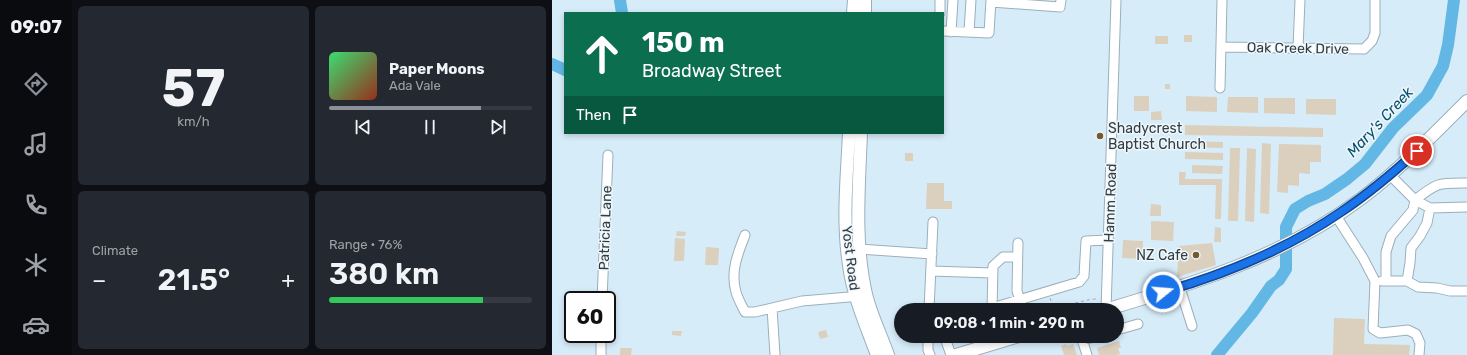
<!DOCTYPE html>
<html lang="en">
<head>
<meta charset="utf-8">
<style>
	:root { --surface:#171b24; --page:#242831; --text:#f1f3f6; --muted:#9ea1a6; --line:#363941; --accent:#8c9099 }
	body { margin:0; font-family:Rubik,sans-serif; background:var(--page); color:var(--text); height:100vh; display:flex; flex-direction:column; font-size:15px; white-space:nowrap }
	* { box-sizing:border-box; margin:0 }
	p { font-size:13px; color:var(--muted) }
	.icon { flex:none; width:22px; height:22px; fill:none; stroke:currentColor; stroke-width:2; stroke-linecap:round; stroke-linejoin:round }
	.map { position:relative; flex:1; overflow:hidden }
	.drawer { display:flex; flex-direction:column; gap:6px; padding:6px; background:#0d0f14; width:480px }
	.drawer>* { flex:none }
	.top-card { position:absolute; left:12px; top:12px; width:380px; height:122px; border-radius:0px; box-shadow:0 2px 6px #0003; background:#0b6e4f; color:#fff; overflow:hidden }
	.speed { position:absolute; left:12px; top:291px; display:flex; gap:8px; font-size:20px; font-weight:700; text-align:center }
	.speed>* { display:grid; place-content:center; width:52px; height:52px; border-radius:50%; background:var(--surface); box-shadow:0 2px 6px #0003; line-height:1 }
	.speed .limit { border:2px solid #111; border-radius:6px; background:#fff; color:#111 }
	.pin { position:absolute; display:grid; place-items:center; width:34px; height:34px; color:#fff; margin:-17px; border:2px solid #fff; border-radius:50%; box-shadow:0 1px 4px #0007 }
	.me { position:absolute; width:44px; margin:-22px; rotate:73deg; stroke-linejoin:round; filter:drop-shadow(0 0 3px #0008) }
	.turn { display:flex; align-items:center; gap:14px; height:84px; padding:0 12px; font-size:18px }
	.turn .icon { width:52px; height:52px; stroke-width:2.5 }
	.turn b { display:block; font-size:28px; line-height:34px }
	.then { display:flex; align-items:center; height:38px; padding:0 12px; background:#0003; gap:8px; font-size:15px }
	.big { font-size:30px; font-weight:600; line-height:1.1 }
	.drawer .widget { flex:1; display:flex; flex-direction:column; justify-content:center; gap:6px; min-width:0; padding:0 14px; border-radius:6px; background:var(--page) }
	.drawer .dial { align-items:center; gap:0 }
	.dial b { font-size:52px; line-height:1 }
	.song { display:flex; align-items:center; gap:12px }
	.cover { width:48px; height:48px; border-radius:6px; background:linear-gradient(135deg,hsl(140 70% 55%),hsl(10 70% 35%)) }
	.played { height:4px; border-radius:2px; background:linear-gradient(90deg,var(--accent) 75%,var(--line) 75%) }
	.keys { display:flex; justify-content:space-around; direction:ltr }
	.heat { display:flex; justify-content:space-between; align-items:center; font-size:22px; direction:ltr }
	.charge { height:6px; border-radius:3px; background:linear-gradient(90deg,#34c759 76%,var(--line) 0) }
	.drawer .tiles { flex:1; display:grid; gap:6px; grid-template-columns:repeat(2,1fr) }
	.trip { position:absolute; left:342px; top:303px; width:230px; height:40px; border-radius:20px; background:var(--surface); box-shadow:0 2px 6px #0003; font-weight:600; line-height:40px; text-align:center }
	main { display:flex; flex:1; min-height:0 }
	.tabs { display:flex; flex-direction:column; width:72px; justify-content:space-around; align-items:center; background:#090b0e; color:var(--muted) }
	.tabs .icon { width:28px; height:28px }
	.tabs .current { color:var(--accent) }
	.tabs b { font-size:18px; color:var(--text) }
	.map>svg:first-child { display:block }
</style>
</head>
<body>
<main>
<nav class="tabs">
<b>09:07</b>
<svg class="icon current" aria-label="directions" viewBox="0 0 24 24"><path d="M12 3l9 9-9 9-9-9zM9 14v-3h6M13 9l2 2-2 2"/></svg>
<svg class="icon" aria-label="music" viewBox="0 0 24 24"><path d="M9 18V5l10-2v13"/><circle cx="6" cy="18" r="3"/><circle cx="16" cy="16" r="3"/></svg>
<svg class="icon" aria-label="phone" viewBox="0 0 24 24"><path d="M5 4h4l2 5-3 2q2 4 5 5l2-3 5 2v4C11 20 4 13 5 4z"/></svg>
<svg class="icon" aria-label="climate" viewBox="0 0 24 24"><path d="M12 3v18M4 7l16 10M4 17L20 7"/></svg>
<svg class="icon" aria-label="car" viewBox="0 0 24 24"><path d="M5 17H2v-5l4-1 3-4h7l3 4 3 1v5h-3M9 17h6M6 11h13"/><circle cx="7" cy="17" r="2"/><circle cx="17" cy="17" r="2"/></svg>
</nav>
<section class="drawer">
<div class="tiles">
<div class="widget dial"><b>57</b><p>km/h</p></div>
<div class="widget">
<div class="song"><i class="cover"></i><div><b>Paper Moons</b><p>Ada Vale</p></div></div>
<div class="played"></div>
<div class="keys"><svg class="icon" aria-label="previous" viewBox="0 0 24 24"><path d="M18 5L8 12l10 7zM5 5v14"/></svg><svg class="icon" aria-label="pause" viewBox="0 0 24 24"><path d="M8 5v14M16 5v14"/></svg><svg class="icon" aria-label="next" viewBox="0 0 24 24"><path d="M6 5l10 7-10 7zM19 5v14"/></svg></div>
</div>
<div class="widget"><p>Climate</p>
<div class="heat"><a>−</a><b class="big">21.5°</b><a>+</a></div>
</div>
<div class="widget"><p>Range · 76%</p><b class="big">380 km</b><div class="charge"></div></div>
</div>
</section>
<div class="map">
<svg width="915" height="355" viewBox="0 0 915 355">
	<rect width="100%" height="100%" fill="#d7ecf9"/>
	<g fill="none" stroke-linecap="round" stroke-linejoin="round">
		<!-- river -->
		<path stroke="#62b7e4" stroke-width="12" d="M68,0L70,13
			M0,64L13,70
			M665,355L700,313L719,286L727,280L734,269V227L743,209L756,201L773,194L795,179L813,164L841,128L875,95L891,66L896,45L902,0"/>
	</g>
	<!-- building -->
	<path fill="#dbcfbd" d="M632,35H640V42H632Z
		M603,36H616V44H603Z
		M613,84H618V89H613Z
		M582,96H597V111H582Z
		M634,96L665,97V112L634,111Z
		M676,97H706V113L675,112Z
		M712,98H743V114L712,113Z
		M754,99H784V115L754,114Z
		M609,111L610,120H599V112Z
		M633,125L771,128V137L633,135Z
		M633,141L671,142V148L633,147Z
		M710,143L719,144L717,214L708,213Z
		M727,144L769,145V162H758V174L747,173V186L736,185V193L725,192Z
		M678,148H688L686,221H676Z
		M695,148L704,149L702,222L693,221Z
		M633,152L671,153V160L633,159Z
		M353,153H361V161H353Z
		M640,165L671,166L670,174L640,173Z
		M627,172H634L633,179H670L669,219H663L664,185H627Z
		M375,183H392V201H400V209H374Z
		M599,204L609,205V216H598Z
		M599,221L622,222L621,241L599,240Z
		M663,227L669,228V242H662Z
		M125,231L134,232L133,236H124Z
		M123,238L133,239L132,261H122Z
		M571,240L591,241L590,259L570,258Z
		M660,243L664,265L625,277L627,246Z
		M154,247L167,248L166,265H153Z
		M782,318L813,319L812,344L858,345L857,355H781Z
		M274,330L276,337L268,339L266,332Z
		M120,331H130L129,336L120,335Z
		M567,341L569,348H566L568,354L564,355H547L545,348Z
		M514,344L515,346L521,344L525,355H512L509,346Z
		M68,348H80L79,355H68Z"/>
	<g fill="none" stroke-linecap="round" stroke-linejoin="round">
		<!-- minor casing -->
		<g stroke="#9bafbb" stroke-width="11">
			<path id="minor" d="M439,2L508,7L509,0
				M388,13V0
				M391,31L437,33L439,0
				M399,32L401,0
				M417,32L419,0
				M670,47L812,49L820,41L823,33V0
				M746,48L748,0
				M668,88L670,0
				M915,183C886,183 886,182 863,200L878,208L915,207
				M784,216L811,258L823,281L821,329L828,333L856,330L864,334L868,343L867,355
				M193,235C186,253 178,272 184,292C186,299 190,306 193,312H203L250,301L309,296
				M466,243L465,291L471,310
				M307,249L380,254
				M379,271L441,273
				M830,281H855L866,287L885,288L898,291H915
				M834,281V252L839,236L861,210L863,200L838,175
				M855,281L858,263L859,248L868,236L875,223L878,208
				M628,288L640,326
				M50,300L56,155
				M220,308L223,355
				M440,308L527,282L532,276L534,241L556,240
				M377,310L381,222
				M440,310L441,266L451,257H465
				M554,310L564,0
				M565,330L586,324
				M376,336V350L378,355
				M529,336L535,355
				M393,338L399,355
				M531,340L546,336
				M49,355V334"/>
		</g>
		<!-- major casing -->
		<g stroke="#9bafbb" stroke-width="14">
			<path id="major" d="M301,13L302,0
				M313,13V0
				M297,133C295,177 290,221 297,265C301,296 314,325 325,355
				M309,133C307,187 302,242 314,294C319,315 329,335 336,355
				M553,310C644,283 733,256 810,198C848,169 881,135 915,101
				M404,355L467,336"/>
		</g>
		<!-- path -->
		<path stroke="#9cadb7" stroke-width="1" stroke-dasharray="3 3" stroke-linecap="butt" d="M498,298L502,309
			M500,310C509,307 538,298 546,299
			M402,341H405L423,336"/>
		<!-- minor -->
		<use href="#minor" stroke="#fff" stroke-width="9"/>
		<!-- major -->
		<use href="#major" stroke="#fff" stroke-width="12"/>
	</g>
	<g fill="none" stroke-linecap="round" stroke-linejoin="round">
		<!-- route casing -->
		<g stroke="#114b97" stroke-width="10">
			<path id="route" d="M611,292C674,274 735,249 789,212C816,194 841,173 865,151"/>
		</g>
		<!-- route -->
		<use href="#route" stroke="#1a73e8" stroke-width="7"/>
	</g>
	<!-- markers -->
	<g fill="#74592b" stroke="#eef7fc" stroke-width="1.5">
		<circle cx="548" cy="136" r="4"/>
		<circle cx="644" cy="255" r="4"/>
	</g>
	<g text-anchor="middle" stroke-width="3" stroke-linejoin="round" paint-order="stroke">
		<!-- street labels -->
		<g font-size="14" fill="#333c41" stroke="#eef7fc">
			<text transform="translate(746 48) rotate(1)" y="5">Oak Creek Drive</text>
			<text transform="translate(558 203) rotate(-88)" y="5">Hamm Road</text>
			<text transform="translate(53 228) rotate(-88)" y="5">Patricia Lane</text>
			<text transform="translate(299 258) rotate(83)" y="5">Yost Road</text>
		</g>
		<!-- poi labels -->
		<g font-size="14" fill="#333c41" stroke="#eef7fc" text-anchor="start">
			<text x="556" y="133">Shadycrest<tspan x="556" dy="16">Baptist Church</tspan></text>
			<text x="636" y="260" text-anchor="end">NZ Cafe</text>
		</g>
		<!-- water labels -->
		<g font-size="15" font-style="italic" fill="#09506f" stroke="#eef7fc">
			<text transform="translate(828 122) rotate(-47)" y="5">Mary's Creek</text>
		</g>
	</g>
</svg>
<div class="speed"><div class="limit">60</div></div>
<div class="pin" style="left:865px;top:151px;background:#d93025"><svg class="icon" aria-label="arrive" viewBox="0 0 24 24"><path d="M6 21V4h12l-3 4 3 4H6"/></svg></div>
<svg class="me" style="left:611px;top:292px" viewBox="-20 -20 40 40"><circle r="17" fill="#1a73e8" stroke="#fff" stroke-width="3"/><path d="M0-11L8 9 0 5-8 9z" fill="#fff"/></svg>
<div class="trip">09:08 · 1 min · 290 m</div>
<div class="top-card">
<div class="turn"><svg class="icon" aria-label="ahead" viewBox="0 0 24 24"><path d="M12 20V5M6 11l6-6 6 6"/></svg><div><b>150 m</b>Broadway Street</div></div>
<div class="then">Then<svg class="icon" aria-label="arrive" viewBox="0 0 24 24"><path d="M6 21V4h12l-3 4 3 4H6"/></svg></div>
</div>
</div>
</main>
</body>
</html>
